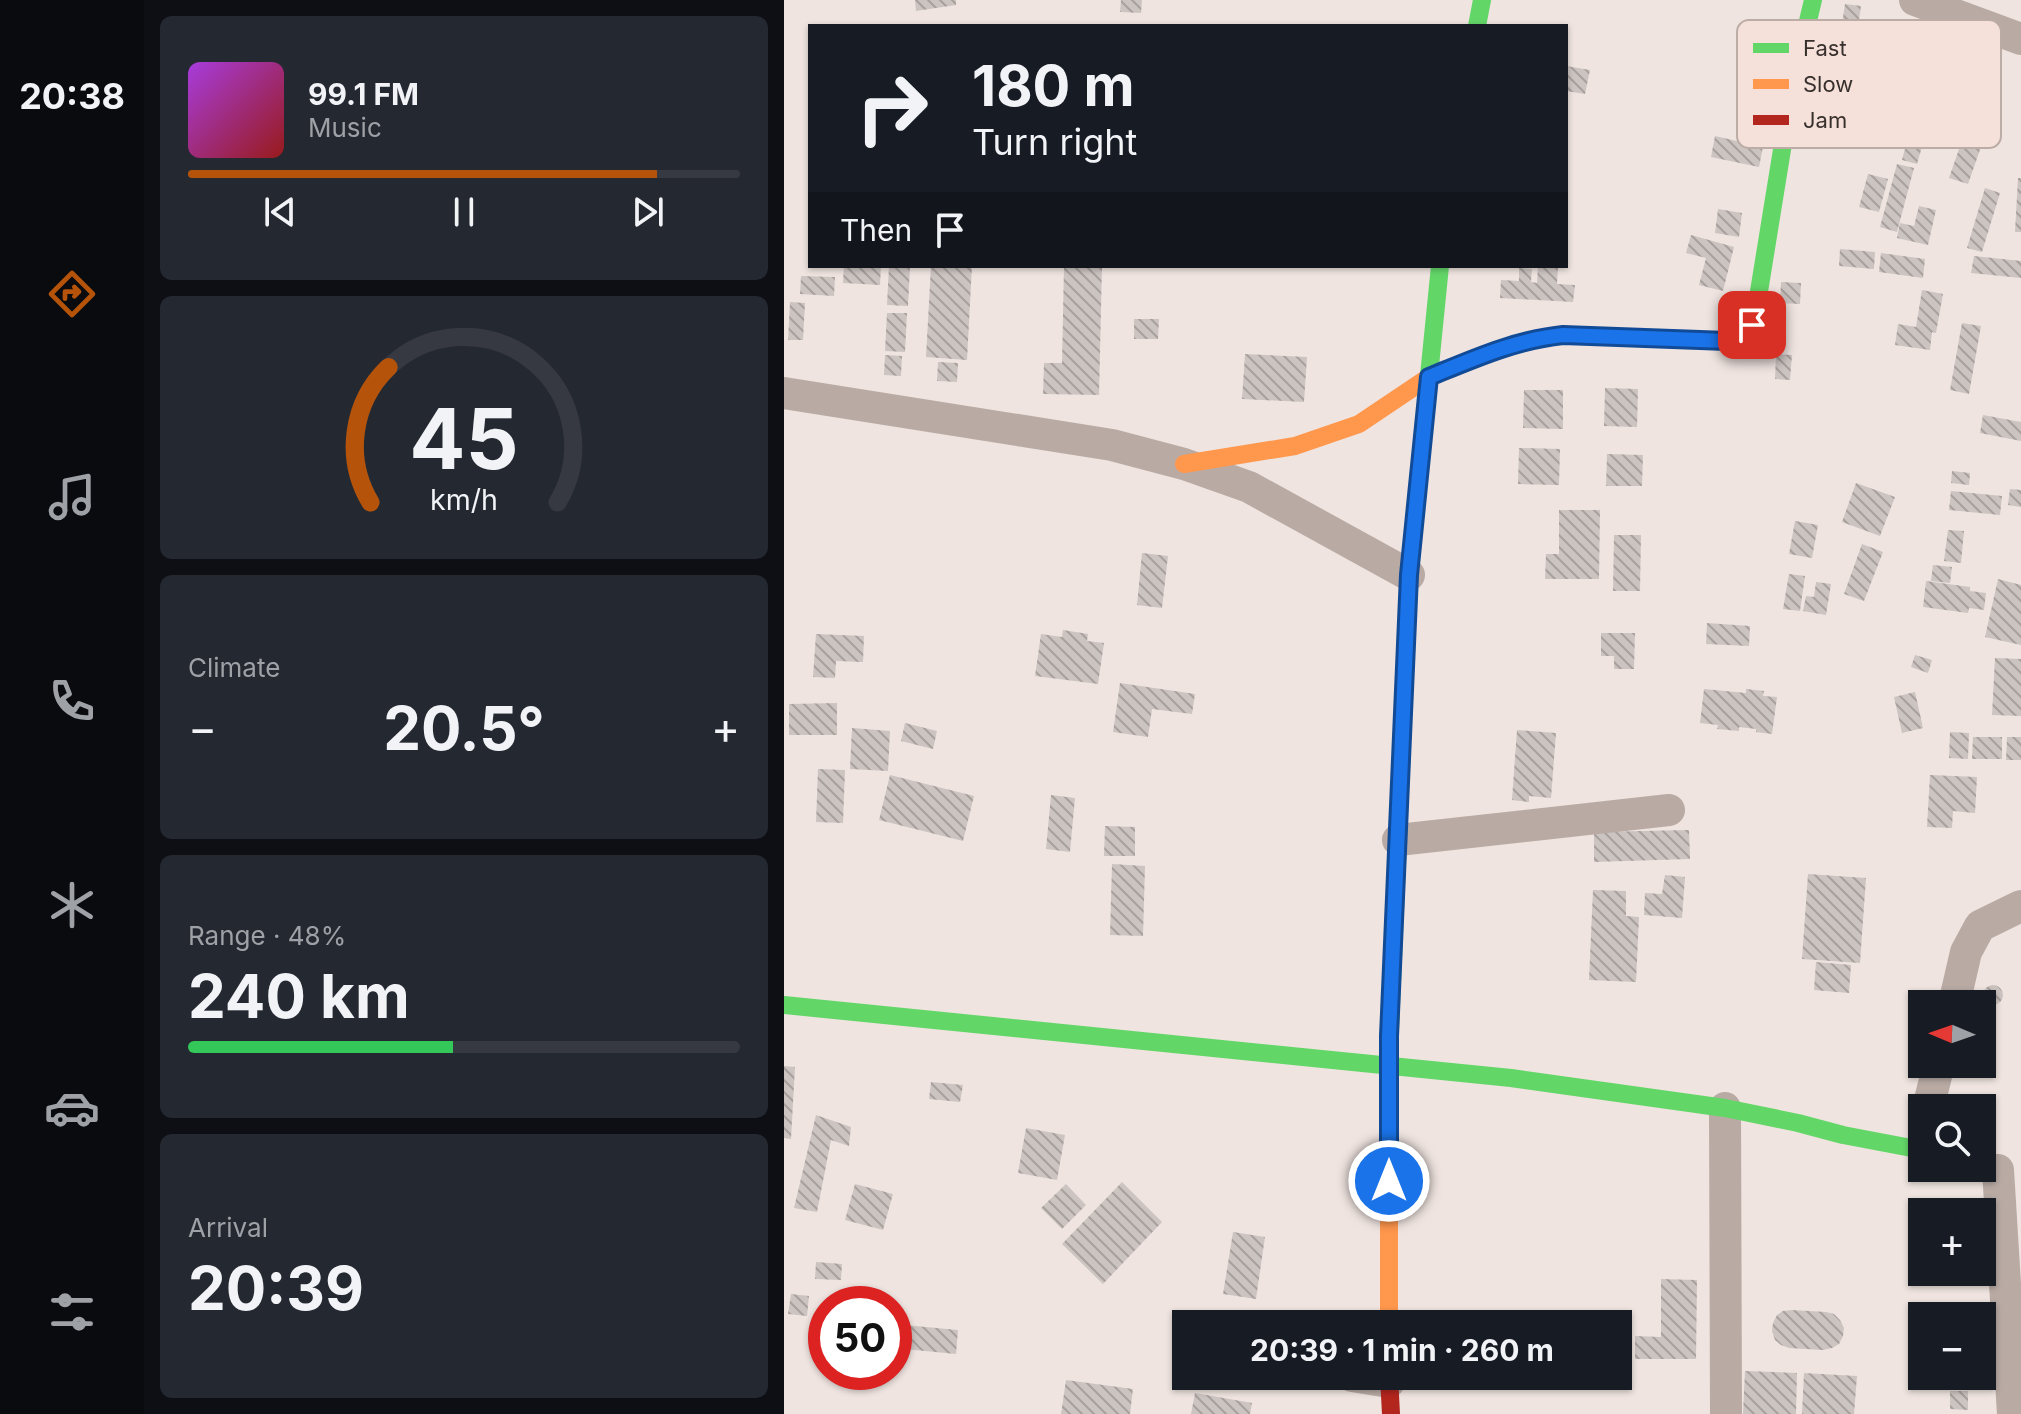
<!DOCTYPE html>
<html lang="en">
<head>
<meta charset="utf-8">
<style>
	:root { --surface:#171b24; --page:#242831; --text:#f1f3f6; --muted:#9ea1a6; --line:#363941; --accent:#b45309 }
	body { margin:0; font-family:Inter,sans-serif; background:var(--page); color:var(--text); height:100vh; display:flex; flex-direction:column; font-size:30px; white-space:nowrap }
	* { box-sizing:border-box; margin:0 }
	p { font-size:26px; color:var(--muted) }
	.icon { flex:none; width:44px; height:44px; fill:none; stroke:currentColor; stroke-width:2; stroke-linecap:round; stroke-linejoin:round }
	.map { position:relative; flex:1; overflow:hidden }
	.side { display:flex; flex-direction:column; gap:16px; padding:16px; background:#0d0f14; width:640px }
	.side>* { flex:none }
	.hud { position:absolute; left:24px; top:24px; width:760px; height:244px; border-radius:0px; box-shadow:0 2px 6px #0004; background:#171b24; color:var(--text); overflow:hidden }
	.needle { width:52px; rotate:272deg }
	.buttons { position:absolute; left:1124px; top:990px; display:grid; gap:16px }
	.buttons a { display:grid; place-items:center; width:88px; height:88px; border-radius:0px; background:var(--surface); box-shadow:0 2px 6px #0004; font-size:40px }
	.speed { position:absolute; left:24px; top:1286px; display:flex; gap:16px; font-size:40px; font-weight:700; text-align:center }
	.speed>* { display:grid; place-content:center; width:104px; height:104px; border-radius:50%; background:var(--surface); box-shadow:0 2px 6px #0004; line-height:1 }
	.speed .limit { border:12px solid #d22; background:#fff; color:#111 }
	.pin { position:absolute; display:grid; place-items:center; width:68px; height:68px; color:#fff; margin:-34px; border-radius:16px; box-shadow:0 4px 12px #0006 }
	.me { position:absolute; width:88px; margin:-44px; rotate:0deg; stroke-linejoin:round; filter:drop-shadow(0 0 6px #0008) }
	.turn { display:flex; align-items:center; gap:28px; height:168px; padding:0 32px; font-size:36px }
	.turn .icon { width:104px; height:104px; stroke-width:2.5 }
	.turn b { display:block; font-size:56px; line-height:68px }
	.then { display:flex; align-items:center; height:76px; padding:0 32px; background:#0003; gap:16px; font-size:30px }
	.big { font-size:60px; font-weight:700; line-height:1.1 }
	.side .card { flex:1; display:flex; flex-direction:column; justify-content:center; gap:12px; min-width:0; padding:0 28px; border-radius:12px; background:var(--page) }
	.side .dial { align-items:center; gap:0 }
	.dial svg { height:208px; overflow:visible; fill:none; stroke:var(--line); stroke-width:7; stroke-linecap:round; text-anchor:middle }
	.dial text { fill:var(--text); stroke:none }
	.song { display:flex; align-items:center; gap:24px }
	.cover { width:96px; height:96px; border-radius:12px; background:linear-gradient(135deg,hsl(280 70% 55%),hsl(0 70% 35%)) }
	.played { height:8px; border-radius:4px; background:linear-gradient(90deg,var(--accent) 85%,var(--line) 85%) }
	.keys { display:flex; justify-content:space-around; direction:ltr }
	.heat { display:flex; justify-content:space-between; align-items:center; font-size:44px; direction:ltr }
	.charge { height:12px; border-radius:6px; background:linear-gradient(90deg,#34c759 48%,var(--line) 0) }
	.trip { position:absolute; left:388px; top:1310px; width:460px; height:80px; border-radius:0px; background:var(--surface); box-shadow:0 2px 6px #0004; font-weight:700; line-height:80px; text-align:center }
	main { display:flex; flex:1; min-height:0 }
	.tabs { display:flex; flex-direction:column; width:144px; justify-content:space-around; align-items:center; background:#090b0e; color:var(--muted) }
	.tabs .icon { width:56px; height:56px }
	.tabs .active { color:var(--accent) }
	.tabs b { font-size:36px; color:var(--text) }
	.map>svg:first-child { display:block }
</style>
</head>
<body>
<main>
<nav class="tabs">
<b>20:38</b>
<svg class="icon active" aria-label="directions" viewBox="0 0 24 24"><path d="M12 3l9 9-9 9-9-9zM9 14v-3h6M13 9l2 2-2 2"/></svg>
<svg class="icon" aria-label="music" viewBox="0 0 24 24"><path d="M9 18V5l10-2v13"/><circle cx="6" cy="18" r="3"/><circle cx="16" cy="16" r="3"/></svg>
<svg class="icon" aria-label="phone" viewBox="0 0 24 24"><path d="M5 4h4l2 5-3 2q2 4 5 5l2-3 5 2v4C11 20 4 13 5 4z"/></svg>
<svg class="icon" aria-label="climate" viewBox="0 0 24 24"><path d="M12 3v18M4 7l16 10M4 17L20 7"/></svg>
<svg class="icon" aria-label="car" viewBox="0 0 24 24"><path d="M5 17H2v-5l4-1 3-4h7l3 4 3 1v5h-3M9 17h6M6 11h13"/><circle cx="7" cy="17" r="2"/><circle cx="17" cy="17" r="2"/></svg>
<svg class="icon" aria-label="filters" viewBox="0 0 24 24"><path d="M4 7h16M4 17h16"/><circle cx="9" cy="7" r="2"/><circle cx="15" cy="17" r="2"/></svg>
</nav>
<section class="side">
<div class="card">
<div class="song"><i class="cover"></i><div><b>99.1 FM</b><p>Music</p></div></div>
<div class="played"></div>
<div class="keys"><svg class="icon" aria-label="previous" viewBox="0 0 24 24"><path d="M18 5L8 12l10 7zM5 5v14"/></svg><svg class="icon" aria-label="pause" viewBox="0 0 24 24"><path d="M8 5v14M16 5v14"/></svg><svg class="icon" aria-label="next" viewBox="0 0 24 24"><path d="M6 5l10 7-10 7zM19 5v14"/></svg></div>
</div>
<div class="card dial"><svg viewBox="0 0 100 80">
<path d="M14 69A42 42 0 1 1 86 69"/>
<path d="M14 69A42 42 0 0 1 21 17" stroke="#b45309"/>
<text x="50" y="56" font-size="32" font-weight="700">45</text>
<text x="50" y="72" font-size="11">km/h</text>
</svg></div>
<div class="card"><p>Climate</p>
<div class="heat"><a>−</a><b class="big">20.5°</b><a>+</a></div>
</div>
<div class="card"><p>Range · 48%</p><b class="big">240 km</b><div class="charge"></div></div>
<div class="card"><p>Arrival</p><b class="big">20:39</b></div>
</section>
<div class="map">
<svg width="1237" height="1414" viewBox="0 0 1237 1414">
	<defs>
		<pattern id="building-back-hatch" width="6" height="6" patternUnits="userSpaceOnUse" patternTransform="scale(2)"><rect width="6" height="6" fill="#ccc4c1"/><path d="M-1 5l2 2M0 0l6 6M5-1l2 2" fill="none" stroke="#a7a09d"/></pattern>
	</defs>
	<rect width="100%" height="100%" fill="#efe4e0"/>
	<!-- building -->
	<path fill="url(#building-back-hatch)" d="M131,0H172V5L132,11Z
		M337,0H358L357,13L336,12Z
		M1061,4L1077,6L1074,27L1058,24Z
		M782,66L806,70L801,94L782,91Z
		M1184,123L1203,130L1184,184L1165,178Z
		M1126,129L1142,133L1133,164L1118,160Z
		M931,136L979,147L975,167L927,157Z
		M1113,164L1130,168L1113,232L1096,227Z
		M1084,174L1104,179L1095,212L1075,207Z
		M1234,178H1237V232H1231Z
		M1201,188L1216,193L1198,252L1183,248Z
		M1135,206L1152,210L1144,245L1113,238L1116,223L1130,226Z
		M934,209L958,213L955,237L931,233Z
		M907,235L950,247L939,291L915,285L922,258L902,253Z
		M1056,249L1091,252L1090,269L1055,266Z
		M1097,253L1141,259L1139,278L1095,272Z
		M1190,256L1237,261V278L1187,273Z
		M60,266H97L96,285L59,283Z
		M105,266H126L124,306L103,305Z
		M147,266H188L183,360L142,357Z
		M280,266H318L315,395L259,394L260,363H278Z
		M754,266H774L773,284L791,285L789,302L716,298L717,280L735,281V268L748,269L747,282L753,283Z
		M17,276L51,277L50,296L16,294Z
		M997,282L1017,283L1016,304L996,303Z
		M1138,290L1159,294L1152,333L1148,332L1146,350L1111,345L1114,324L1132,327Z
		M6,302L21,303L19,340H4Z
		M103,313H123L121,352L101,351Z
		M350,319H375L374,339H350Z
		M1178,323L1197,326L1185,394L1166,390Z
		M461,354L523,357L520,402L458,399Z
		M992,354L1008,355L1006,380L991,379Z
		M101,355L118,356L117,376L100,375Z
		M154,362L174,363L173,382L153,381Z
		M821,388L854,389L853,427L820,426Z
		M740,390H779V429L739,428Z
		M1199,415L1237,422V441L1196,433Z
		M735,448L776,449L775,485L734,484Z
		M823,454L859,455L858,486H822Z
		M1168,471L1186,473L1185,485L1167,483Z
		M1072,483L1111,497L1096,536L1058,522Z
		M1226,489L1237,490V507L1224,505Z
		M1167,491L1218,496L1216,515L1165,510Z
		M775,510H816L815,579H761L762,554H775Z
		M1011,521L1034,525L1028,558L1005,554Z
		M1164,530L1180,531L1177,563L1160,561Z
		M830,535H857L856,591H829Z
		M1078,544L1099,552L1080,601L1060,594Z
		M358,553L384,556L378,608L353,605Z
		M1149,565L1168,567L1166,583L1147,581Z
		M1005,574L1021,576L1016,611L999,609Z
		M1214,579L1237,585V645L1201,637Z
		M1142,581L1186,587V591L1202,593L1200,610L1185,608L1184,613L1139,607Z
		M1032,582L1047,584L1042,615L1019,611L1022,596L1030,597Z
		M923,623L966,626L965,646L922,644Z
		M279,630L304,634L303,641L320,643L314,684L251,676L257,634L278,637Z
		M817,633H851L850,669H830V656H817Z
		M32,634L80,636L79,662L52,661L51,678L29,677Z
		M1131,655L1148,660L1144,673L1127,667Z
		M1211,658L1237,659V716L1208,715Z
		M336,683L411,694L408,714L368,709L364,737L329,732Z
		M920,689L962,693V689L980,691L979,696L993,697L988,734L972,732V729L955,727V731L933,729L934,725L916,723Z
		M1131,692L1139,728L1118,733L1110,697Z
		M53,703V735H5V704Z
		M121,723L153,731L149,749L117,741Z
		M68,728L106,731L104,771L66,769Z
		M733,730L772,733L767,798L745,796V802L728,800Z
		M1166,732L1185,733L1184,759L1165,758Z
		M1189,737H1218V759H1188Z
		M1223,737H1237V760H1222Z
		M34,769L61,770L59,823L32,822Z
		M106,775L190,796L179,841L95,820Z
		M1146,775L1193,777L1191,813L1169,811L1168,828L1143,827Z
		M267,795L291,798L286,852L262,849Z
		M321,826L351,827V856H320Z
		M905,830L906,859L810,862V832Z
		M328,864L361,866L359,936L326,935Z
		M1024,874L1082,878L1076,963L1018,959Z
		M881,875L901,877L898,918L860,915L861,893L878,894Z
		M809,890L842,891V916L855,917L852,982L805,980Z
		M1032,962L1067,965L1065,993L1030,990Z
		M1199 995a10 10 0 1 1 20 0a10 10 0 1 1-20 0Z
		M0,1066L11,1067L7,1139L0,1138Z
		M147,1082L179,1085L176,1102L145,1099Z
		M32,1115L67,1127L65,1146L47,1140L33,1212L10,1208Z
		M242,1128L281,1135L273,1180L234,1173Z
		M338,1182L378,1222L319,1284L278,1244Z
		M71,1184L109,1194L99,1230L61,1220Z
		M282,1184L302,1205L278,1229L257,1208Z
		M449,1232L481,1237L472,1299L439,1294Z
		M32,1262L58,1264L57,1280L31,1279Z
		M877,1279L913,1280L912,1359H851V1336L877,1337Z
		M7,1294L25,1296L23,1316L4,1314Z
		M1008,1310L1042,1312L1050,1314L1056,1320L1060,1328L1059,1336L1055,1344L1048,1348L1039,1350L1005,1348L997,1345L991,1340L988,1331L989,1323L993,1315L999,1311Z
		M110,1324L174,1330L172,1354L110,1348Z
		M961,1371L1013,1373L1012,1414H959Z
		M1020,1373L1073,1376L1070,1414H1018Z
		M282,1380L349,1389L346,1414H277Z
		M1166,1391H1184V1410L1166,1409Z
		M411,1393L468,1403L466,1414H407Z"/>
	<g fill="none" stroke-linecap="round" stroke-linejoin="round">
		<!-- street -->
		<path stroke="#b9aaa4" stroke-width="32" d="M1131,0L1237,39
			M0,393L328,445L400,464L465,487L625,575
			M614,840L885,810
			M1170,1004L1182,952L1196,926L1237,906
			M941,1108L942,1414
			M1144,1108L1155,1064
			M1214,1170L1229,1414
			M568,1376L605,1382"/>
		<!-- fast -->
		<path stroke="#63d668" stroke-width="18" d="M693,26L698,0
			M681,363C713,350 744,338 779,335L943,341L963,330L972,310L1008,88L1029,0
			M0,1005L727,1078L941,1108L1014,1123L1059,1135L1138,1150
			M605,1054L625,575L656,266"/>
		<!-- slow -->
		<path stroke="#ff974d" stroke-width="18" d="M400,464L511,446L575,424L645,377L681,363
			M605,1054V1324"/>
		<!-- jam -->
		<path stroke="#b3261e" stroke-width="18" d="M605,1376L607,1414"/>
	</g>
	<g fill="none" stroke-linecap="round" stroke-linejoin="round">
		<!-- route casing -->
		<g stroke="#114b97" stroke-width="20">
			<path id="route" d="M605,1181V1036L625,575L645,377C689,359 731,340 779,335L943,341L960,334L968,325"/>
		</g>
		<!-- route -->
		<use href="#route" stroke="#1a73e8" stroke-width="14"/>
	</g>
	<!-- legend -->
	<rect x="953" y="20" width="264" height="128" rx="12" fill="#f5e1da" stroke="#bcaca6" stroke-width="2"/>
	<rect x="969" y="43" width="36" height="10" fill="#63d668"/>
	<rect x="969" y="79" width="36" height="10" fill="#ff974d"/>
	<rect x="969" y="115" width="36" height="10" fill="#b3261e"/>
	<g font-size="22" fill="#38302d">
		<text x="1019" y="56">Fast</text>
		<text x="1019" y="92">Slow</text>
		<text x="1019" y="128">Jam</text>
	</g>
</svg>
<div class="buttons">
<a><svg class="needle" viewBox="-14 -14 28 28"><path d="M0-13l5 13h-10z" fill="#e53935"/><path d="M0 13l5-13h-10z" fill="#9ea1a6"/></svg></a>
<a><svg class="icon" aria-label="search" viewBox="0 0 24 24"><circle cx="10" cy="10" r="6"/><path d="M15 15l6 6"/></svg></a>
<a>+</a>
<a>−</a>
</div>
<div class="speed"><div class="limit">50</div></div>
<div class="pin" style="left:968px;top:325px;background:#d93025"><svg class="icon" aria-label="arrive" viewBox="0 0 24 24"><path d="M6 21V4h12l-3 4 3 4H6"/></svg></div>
<svg class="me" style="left:605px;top:1181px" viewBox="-20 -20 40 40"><circle r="17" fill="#1a73e8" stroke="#fff" stroke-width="3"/><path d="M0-11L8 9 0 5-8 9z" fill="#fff"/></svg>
<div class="trip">20:39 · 1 min · 260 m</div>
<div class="hud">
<div class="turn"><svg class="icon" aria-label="right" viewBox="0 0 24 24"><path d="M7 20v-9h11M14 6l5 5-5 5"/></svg><div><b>180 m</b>Turn right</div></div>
<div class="then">Then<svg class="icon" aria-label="arrive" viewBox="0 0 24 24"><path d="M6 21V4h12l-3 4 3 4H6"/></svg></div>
</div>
</div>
</main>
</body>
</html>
